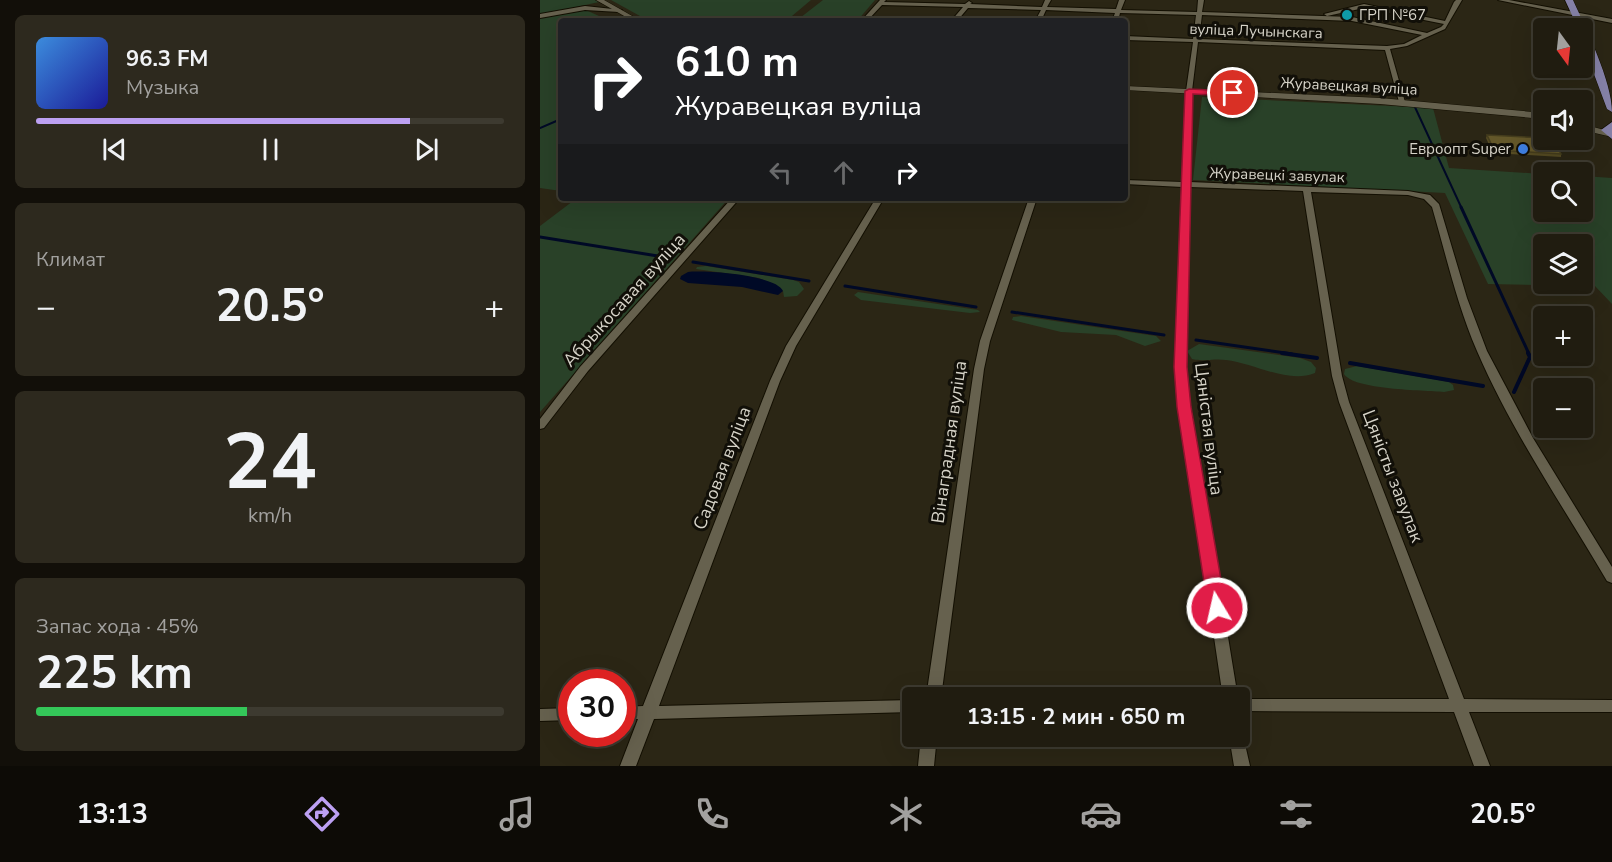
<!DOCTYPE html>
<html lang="ru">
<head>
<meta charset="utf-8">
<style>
	:root { --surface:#201c10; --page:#2d291e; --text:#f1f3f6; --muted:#a2a19f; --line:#3d3a30; --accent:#bca0f2 }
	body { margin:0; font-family:"Nunito Sans",sans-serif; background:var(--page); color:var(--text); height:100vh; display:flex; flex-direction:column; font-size:22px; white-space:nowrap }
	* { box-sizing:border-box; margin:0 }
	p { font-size:20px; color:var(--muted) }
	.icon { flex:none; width:33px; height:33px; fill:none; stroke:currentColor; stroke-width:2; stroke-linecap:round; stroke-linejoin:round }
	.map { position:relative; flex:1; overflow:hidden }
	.details { display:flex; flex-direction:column; gap:15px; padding:15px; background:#120f09; width:540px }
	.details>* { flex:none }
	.top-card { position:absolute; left:18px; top:18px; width:570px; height:183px; border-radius:6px; box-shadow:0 6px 24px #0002,0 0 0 2px var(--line); background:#202124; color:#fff; overflow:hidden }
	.needle { width:39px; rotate:165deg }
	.tools { position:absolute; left:993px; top:18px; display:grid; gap:12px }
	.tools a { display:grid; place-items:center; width:60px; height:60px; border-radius:6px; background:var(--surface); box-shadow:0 6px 24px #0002,0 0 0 2px var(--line); font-size:30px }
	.speed { position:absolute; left:18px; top:669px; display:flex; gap:12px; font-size:30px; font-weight:700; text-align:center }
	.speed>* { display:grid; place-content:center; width:78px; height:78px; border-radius:50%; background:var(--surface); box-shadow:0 6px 24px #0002,0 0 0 2px var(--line); line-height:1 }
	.speed .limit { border:9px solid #d22; background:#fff; color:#111 }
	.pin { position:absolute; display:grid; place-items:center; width:51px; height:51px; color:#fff; margin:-26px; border:3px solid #fff; border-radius:50%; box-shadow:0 2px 6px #0007 }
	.me { position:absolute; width:66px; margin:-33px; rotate:351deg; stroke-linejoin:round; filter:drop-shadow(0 0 4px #0008) }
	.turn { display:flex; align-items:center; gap:21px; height:126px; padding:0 18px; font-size:27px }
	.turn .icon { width:78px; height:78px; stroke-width:2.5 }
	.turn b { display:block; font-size:42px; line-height:51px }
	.lanes { display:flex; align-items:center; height:57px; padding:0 18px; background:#0003; justify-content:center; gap:30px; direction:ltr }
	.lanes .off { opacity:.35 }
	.big { font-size:45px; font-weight:700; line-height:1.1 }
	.details .tile { flex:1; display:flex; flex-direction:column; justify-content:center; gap:9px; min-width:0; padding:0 21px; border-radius:9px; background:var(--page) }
	.details .dial { align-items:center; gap:0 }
	.dial b { font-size:78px; line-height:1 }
	.song { display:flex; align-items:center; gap:18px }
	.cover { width:72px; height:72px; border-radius:9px; background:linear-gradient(135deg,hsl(210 70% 55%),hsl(240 70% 35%)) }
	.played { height:6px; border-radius:3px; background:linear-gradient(90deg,var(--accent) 80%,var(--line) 80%) }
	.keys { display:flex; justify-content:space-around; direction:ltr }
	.heat { display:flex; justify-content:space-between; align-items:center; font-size:33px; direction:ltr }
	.charge { height:9px; border-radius:4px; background:linear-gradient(90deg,#34c759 45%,var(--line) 0) }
	.trip { position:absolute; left:362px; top:687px; width:348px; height:60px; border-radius:6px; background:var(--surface); box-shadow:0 6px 24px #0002,0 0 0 2px var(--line); font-weight:700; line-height:60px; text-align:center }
	.tabs { display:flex; height:96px; justify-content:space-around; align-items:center; background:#0d0b06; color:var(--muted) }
	.tabs .icon { width:42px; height:42px }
	.tabs .active { color:var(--accent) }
	.tabs b { font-size:27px; color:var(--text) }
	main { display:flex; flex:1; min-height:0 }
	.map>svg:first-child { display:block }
</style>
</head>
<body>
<main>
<section class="details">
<div class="tile">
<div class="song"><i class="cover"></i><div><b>96.3 FM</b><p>Музыка</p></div></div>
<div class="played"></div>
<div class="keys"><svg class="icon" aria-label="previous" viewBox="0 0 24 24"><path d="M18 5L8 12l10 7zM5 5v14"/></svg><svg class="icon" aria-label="pause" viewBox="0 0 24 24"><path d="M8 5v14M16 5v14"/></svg><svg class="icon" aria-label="next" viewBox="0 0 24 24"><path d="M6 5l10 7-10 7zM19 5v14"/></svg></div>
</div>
<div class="tile"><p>Климат</p>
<div class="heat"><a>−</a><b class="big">20.5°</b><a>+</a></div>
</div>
<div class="tile dial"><b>24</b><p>km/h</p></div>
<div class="tile"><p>Запас хода · 45%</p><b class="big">225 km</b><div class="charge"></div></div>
</section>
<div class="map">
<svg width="1072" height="766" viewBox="0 0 1072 766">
	<rect width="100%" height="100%" fill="#2b2615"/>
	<!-- green -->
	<path fill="#294128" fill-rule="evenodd" d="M0,0H55L59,2L0,15Z
		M71,0H271L246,21H109Z
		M283,0H335L317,21H256Z
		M38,11H48L70,21H21V191L0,188V18Z
		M662,97L893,108L909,168L1003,174L1004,212H1042L1043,176L1072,178V304L1055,286L948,284L905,193L653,180ZM1004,244H1042V284H1004Z
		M37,198H189L0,412V226Z
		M166,266L253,280L259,282L264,289L257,296L244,297L243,291L219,278L156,269L157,267Z
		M318,292L438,310L440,312L430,313L321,300L314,295Z
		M481,316L616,336L621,341L605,346L576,335L521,332L472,320L473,317Z
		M659,344L760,358L771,362L776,368L775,373C747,384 714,363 686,360C674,358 663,362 652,359L647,351Z
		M817,366L909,382L913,385L914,390L904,392C883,390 814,390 804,374L805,369Z"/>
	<!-- water -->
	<path fill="#000926" d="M148,272C165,270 236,275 243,291L238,295L202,287L148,283L140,279L141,276Z"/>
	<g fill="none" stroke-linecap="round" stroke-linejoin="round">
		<!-- stream-far2 -->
		<path stroke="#000926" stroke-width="2" d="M874,105L922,209
			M0,128L21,119"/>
		<!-- stream-far1 -->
		<path stroke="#000926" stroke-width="3" d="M921,207L989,354
			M0,237L124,257
			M153,262L269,281
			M305,286L436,307
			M472,312L624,335
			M656,340L752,354"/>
		<!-- stream -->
		<path stroke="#000926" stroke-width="4" d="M742,353L777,358
			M810,363L943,386
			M974,392L990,357L988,353"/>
		<!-- minor casing -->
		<g stroke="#130f02" stroke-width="2">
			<path id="minor" d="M340,0H346L344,2L425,4L429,1L432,3L430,4L502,7L505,0H511L507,7L576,9L579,0H585L581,10L657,12L658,0H664L662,12L812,17L887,33L901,27L904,24L824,8L787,16L784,14L824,4L905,21L914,2L916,0H922L905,29L867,46L850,49L865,102L862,104L859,102L845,50L658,42L652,91L650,182L868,191L890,195L899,204L927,298L947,351L993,438L1072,567V583L1067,581C1023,506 972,432 937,351C917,305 906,255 892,207L884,199L868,195L771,192L802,376L809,402L924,699L1072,700V712H929L950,766H934L914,712L699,711V699H909L799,402L792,376L763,191L650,187L646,380L698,698H683L636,380L642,187L585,184V180L643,182L646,91L653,42L585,40V36L653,39L656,15L580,13L578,21H572L575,13L506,10L501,21H495L501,10L428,8L417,21H411L423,7L342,5L327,21H321ZM662,15L812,21L882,35L864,44L847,46L659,39Z
				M958,0H969L1072,19V23Z
				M45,6L82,10L79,12L45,10L0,18V14Z
				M192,198H200L48,371L4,428L0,429V419L40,367Z
				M336,198H344L256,346L240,381L119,706L372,700V712L114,719L96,766H80L98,719H82V707L103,706L230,381L246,346Z
				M489,198H497L450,341L444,369L401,698H386L434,369L440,341Z
				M32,708V720L0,721V709Z
				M699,730L702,731L710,766H694L689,736H699Z
				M381,736H397L394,766H378Z"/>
		</g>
		<!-- tertiary casing -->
		<g stroke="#130f02" stroke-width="1">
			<path id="tertiary" d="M56,0H64L101,21H93Z
				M585,86L840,98L1004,113V119L840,104L585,90Z
				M1042,124L1072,132V137L1042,130Z"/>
		</g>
		<!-- primary casing -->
		<g stroke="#130f02" stroke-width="1">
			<path id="primary" d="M1025,0H1033C1046,29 1072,81 1072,112L1067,109L1042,42V28H1038Z
				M1072,122V139L1061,130Z"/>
		</g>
		<!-- minor -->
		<use href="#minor" fill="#66614e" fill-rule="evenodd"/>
		<!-- tertiary -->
		<use href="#tertiary" fill="#66614e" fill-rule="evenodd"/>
		<!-- primary -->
		<use href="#primary" fill="#8581a7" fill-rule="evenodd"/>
	</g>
	<!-- wall -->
	<path fill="#554b23" d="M947,135L1021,154V157L953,153L946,138Z"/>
	<!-- building -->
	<path fill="#635729" stroke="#453d1d" stroke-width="1.5" d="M947,135L1004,138V140H1013L1021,154L954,150Z"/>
	<!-- route -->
	<path fill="#e11d48" stroke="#92132f" stroke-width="1.5" d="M649,89L693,91L698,93L693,96L653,94L647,367L651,407L686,608L683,613L677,615L670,613L668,608L637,407L634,367L645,91Z"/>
	<!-- markers -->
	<circle fill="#0f9aa8" stroke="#110f08" stroke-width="2" cx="807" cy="15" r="6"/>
	<circle fill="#3f7fe0" stroke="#110f08" stroke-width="2" cx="983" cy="149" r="6"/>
	<g text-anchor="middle" stroke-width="6" stroke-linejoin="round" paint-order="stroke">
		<!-- far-poi labels -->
		<g font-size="15" fill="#d6d3c8" stroke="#110f08" text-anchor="start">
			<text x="819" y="20">ГРП №67</text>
			<text x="971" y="154" text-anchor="end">Евроопт Super</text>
		</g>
		<!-- far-street labels -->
		<g font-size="15" fill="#d6d3c8" stroke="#110f08">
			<text transform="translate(716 31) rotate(2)" y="5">вуліца Лучынскага</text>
			<text transform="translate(809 86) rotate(3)" y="5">Журавецкая вуліца</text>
			<text transform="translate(737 175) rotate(2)" y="5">Журавецкі завулак</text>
		</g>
		<!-- street labels -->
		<g font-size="18" fill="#d6d3c8" stroke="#110f08">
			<text transform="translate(84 300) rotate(-48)" y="6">Абрыкосавая вуліца</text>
			<text transform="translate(669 429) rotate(83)" y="6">Цяністая вуліца</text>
			<text transform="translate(409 442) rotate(-82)" y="6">Вінаградная вуліца</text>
			<text transform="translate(182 468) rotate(-69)" y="6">Садовая вуліца</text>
			<text transform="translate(853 476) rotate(69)" y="6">Цяністы завулак</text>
		</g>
	</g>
</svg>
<div class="tools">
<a><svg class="needle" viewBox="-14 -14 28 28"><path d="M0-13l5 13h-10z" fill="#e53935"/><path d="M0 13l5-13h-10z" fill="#a2a19f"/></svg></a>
<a><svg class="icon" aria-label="sound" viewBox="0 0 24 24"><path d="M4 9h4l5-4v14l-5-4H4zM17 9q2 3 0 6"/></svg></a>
<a><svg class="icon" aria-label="search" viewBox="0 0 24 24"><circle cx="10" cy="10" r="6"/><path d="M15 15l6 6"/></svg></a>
<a><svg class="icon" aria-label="layers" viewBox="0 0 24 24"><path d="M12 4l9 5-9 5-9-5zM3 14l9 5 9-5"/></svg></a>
<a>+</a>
<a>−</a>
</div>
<div class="speed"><div class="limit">30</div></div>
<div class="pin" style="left:693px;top:93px;background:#d93025"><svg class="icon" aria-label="arrive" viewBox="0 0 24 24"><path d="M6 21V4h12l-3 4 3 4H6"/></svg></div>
<svg class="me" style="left:677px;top:608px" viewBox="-20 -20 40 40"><circle r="17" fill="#e11d48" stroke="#fff" stroke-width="3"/><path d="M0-11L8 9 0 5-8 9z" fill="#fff"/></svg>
<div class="trip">13:15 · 2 мин · 650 m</div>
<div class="top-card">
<div class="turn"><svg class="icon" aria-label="right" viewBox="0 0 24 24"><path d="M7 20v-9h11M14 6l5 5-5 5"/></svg><div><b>610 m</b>Журавецкая вуліца</div></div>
<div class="lanes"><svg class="icon off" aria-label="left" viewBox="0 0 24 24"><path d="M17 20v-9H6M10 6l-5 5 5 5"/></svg><svg class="icon off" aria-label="ahead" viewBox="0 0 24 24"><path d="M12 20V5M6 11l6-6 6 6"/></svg><svg class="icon" aria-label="right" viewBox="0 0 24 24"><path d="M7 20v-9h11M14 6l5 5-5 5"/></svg></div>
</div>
</div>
</main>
<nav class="tabs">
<b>13:13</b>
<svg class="icon active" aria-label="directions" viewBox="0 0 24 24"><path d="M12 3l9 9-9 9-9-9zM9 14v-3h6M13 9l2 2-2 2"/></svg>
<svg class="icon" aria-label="music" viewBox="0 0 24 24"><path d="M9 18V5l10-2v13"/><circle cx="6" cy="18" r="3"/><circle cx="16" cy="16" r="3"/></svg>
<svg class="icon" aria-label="phone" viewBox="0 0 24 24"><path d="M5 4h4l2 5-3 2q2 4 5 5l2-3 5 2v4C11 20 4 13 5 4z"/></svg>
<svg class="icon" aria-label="climate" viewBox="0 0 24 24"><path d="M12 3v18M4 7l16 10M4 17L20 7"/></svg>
<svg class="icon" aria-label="car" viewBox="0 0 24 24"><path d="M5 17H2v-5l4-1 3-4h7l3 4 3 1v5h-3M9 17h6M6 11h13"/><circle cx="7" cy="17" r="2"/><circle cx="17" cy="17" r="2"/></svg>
<svg class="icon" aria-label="filters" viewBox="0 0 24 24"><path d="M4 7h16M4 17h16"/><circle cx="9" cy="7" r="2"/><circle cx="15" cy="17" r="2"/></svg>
<b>20.5°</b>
</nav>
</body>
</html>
